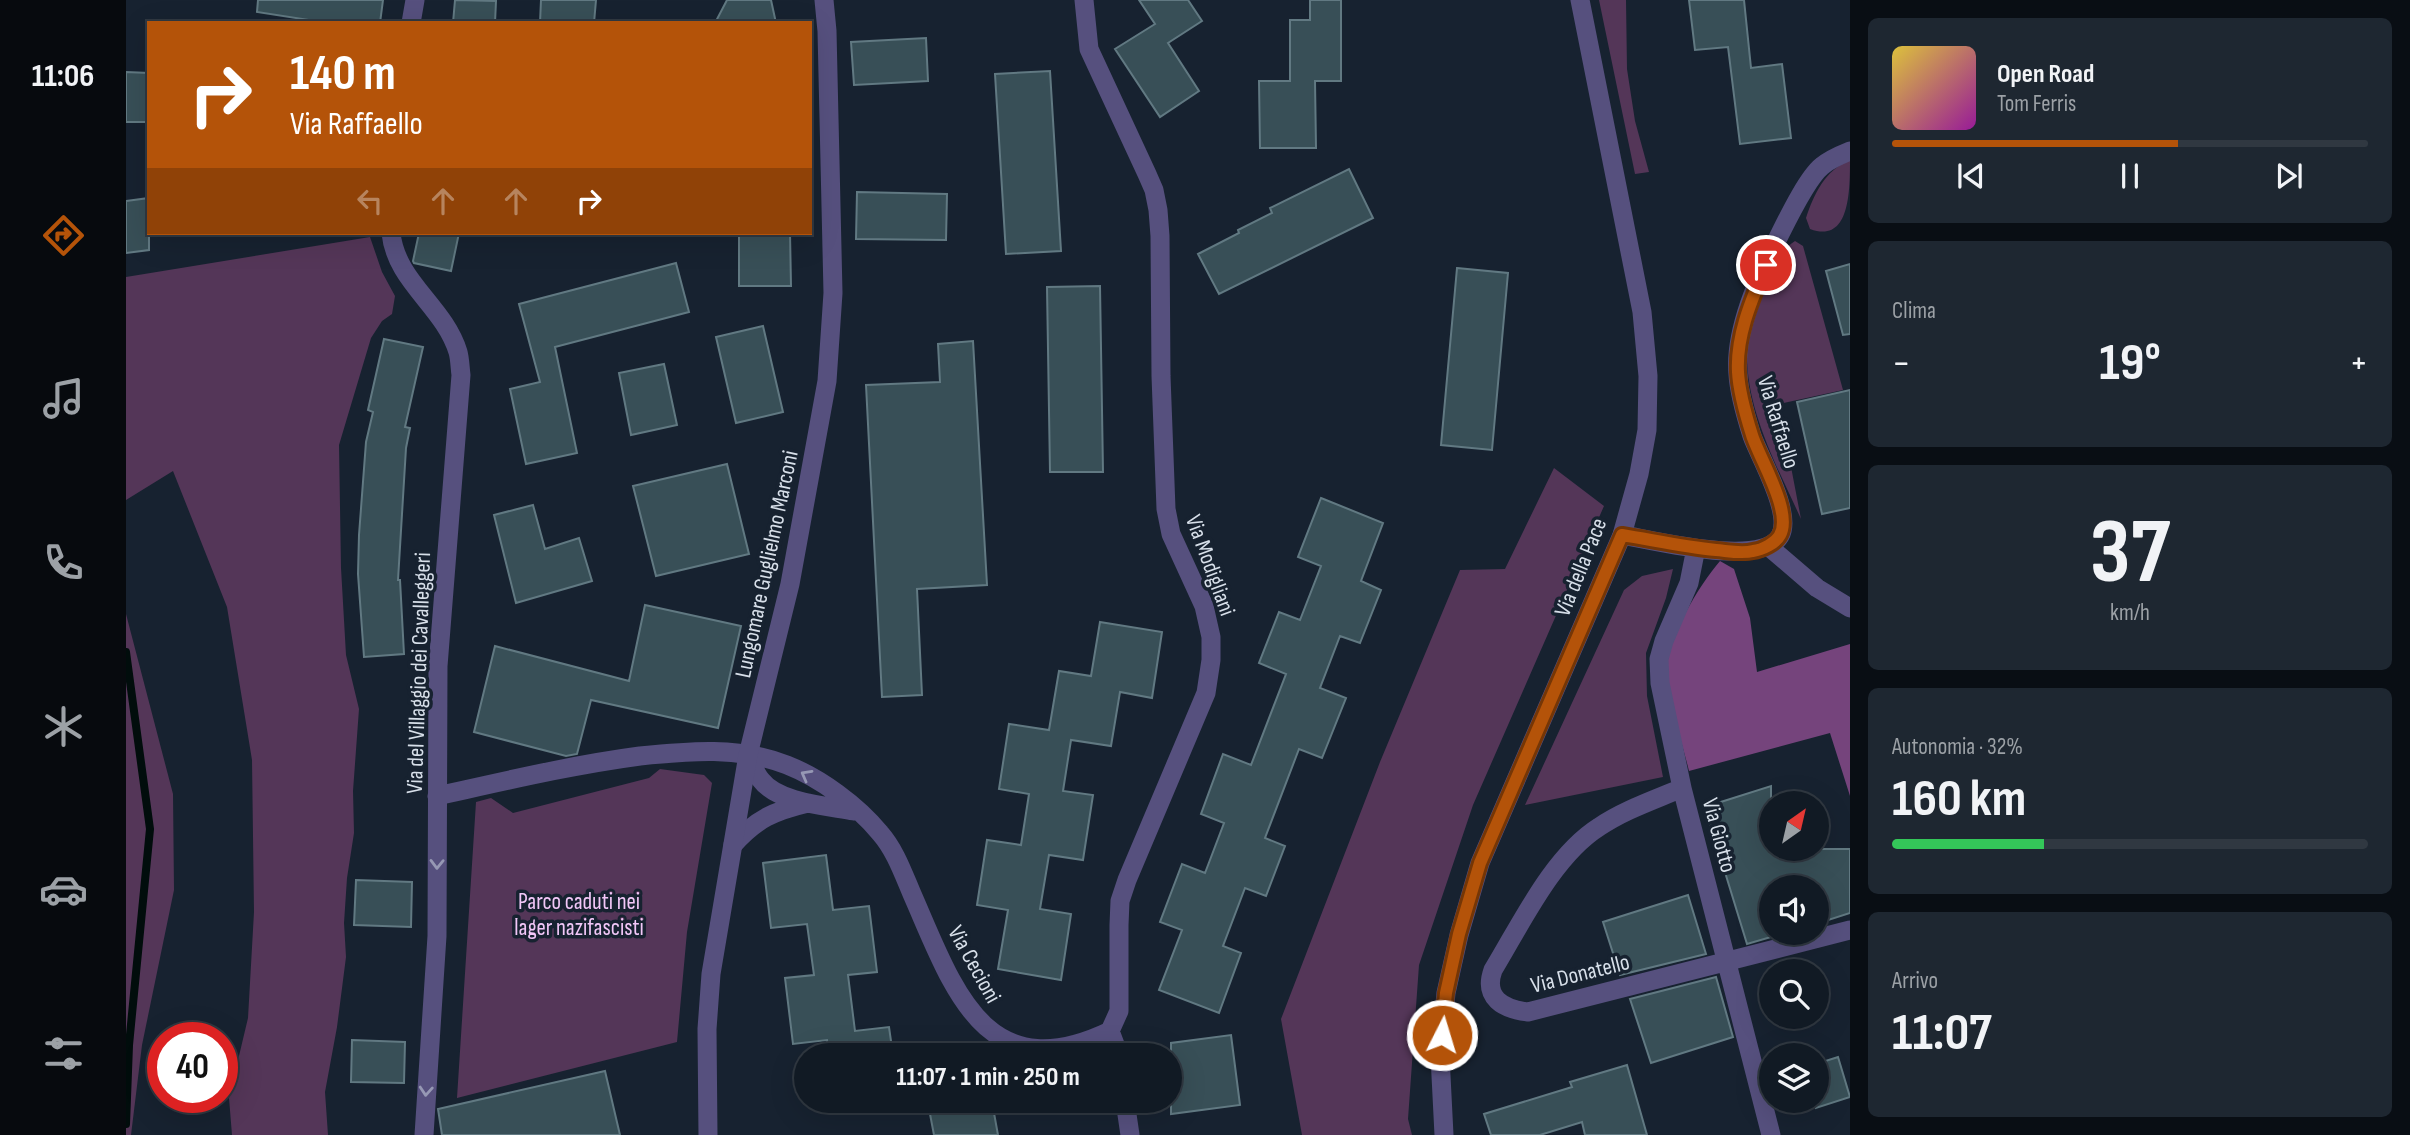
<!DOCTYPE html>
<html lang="it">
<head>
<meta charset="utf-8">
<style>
	:root { --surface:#111a24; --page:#1e2731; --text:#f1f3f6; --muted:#9ca1a6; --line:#303841; --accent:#b45309 }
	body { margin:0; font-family:"Sofia Sans Condensed",sans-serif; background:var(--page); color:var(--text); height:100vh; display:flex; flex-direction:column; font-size:26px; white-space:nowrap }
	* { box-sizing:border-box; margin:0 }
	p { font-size:23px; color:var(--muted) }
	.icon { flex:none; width:38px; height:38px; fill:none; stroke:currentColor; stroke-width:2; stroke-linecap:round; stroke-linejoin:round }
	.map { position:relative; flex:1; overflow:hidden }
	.side { display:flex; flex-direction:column; gap:18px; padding:18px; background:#090e14; width:560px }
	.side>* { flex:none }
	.top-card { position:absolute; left:21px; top:21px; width:665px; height:214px; border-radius:0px; box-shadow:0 7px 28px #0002,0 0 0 2px var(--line); background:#b45309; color:#fff; overflow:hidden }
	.needle { width:46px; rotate:34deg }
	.buttons { position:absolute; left:1633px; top:791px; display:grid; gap:14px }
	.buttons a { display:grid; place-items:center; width:70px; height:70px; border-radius:50%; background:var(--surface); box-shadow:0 7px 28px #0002,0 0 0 2px var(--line); font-size:35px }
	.speed { position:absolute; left:21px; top:1022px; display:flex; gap:14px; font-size:35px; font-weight:700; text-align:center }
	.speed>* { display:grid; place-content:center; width:91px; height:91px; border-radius:50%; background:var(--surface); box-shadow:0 7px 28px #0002,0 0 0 2px var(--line); line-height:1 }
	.speed .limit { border:10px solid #d22; background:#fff; color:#111 }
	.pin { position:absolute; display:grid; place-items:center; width:60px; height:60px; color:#fff; margin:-30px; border:4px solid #fff; border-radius:50%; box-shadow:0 2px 7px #0007 }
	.me { position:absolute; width:77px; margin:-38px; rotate:5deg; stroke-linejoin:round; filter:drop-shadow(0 0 5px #0008) }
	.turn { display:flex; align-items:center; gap:24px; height:147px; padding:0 28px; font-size:32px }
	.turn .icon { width:91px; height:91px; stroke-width:2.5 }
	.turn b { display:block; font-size:49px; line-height:60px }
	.lanes { display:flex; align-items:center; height:66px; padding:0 28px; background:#0003; justify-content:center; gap:35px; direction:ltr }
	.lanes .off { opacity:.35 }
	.big { font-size:52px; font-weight:700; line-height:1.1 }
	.side .tile { flex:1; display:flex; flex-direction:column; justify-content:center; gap:10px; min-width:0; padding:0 24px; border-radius:10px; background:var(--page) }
	.side .dial { align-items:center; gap:0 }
	.dial b { font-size:91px; line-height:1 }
	.song { display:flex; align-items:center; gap:21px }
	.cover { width:84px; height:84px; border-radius:10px; background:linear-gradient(135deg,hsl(50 70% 55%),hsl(300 70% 35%)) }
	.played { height:7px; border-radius:4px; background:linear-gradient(90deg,var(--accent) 60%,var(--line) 60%) }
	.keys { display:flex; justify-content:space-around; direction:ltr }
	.heat { display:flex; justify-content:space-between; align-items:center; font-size:38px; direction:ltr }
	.charge { height:10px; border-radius:5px; background:linear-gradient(90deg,#34c759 32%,var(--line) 0) }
	.trip { position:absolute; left:668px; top:1043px; width:388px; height:70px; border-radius:35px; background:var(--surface); box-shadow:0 7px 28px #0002,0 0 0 2px var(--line); font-weight:700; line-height:70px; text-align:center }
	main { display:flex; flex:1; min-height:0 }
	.dock { display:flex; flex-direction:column; width:126px; justify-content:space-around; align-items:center; background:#070a0e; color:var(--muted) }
	.dock .icon { width:49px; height:49px }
	.dock .active { color:var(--accent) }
	.dock b { font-size:32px; color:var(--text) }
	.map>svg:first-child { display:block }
</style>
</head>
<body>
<main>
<nav class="dock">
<b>11:06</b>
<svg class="icon active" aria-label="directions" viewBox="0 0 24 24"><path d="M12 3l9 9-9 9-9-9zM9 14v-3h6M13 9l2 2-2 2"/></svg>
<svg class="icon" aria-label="music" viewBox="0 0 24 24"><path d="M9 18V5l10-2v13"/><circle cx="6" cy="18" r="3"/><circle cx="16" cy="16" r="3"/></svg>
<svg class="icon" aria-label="phone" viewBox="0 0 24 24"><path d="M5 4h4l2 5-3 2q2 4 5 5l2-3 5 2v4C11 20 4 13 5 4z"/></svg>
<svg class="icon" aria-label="climate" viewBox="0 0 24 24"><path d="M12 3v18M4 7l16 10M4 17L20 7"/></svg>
<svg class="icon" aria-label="car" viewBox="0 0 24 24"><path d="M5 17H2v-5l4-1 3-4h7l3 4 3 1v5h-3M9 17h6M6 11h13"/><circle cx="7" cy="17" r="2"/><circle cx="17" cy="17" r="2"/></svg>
<svg class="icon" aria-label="filters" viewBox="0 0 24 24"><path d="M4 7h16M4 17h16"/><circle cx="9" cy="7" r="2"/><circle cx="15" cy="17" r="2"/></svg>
</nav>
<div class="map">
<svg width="1724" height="1135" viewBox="0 0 1724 1135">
	<rect width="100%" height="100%" fill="#172230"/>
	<!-- green -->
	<path fill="#543658" d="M1473,0H1500L1501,69L1509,121L1523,172L1509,174Z
		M1724,160C1724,191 1724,244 1684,229L1680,218C1688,194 1699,170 1724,160Z
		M244,237L256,272L269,296L266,314L256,321L245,338L213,445L215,568L220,655L233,709L227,791L228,833L221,878L218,923L220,957L211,1027L199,1092L202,1135H106L103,1098L122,1018L128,912L126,760L101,607L47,471L0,500V277Z
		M1669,241L1677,246L1717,390L1653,404L1675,519C1647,457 1610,393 1624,324C1627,313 1634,301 1639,290C1647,269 1650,253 1669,241Z
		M1428,468L1478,506L1347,805L1293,965L1282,1119L1286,1135H1176L1155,1019L1254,762L1334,570L1379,569Z
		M1547,569L1540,598L1520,653L1521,696L1537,777L1399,805L1498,590L1516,576Z
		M0,614L47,794L48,890L16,1045L5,1135H0Z
		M534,769L578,775L586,783L561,932L551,1042L331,1098L350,802L365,798L387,813L523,778Z"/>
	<!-- forest -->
	<path fill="#75447c" d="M1594,561L1608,569L1624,618L1631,672L1724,644V796L1704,733L1563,771C1556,742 1544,706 1541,677C1538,642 1572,587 1594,561Z"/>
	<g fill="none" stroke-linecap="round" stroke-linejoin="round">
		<!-- stream -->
		<path stroke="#010d0c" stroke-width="8" d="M0,652L24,829L3,1045L0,1124"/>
	</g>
	<!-- building -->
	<path fill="#384f57" stroke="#617982" stroke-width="2" d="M132,0H257L254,23H202L131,12Z
		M329,0L370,1L369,23H327Z
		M415,0H470L468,23H414Z
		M601,0H645L650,23H589Z
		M1013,0H1062L1076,21L1042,43L1073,91L1034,117L989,49L1029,24Z
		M1184,0H1215V81H1189L1190,148H1134L1133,81H1164V20H1184Z
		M1563,0H1618L1625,68L1656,64L1665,138L1614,144L1602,47L1569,50Z
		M800,38L802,81L728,85L725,42Z
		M924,71L935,251L880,254L869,74Z
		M0,72L23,73V122H0Z
		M1223,169L1247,218L1093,294L1072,254L1113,233L1112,230L1146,213L1144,208Z
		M731,192L821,194L820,240L730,239Z
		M23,198V250L0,253V201Z
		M293,233H333L325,271L288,263L287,261Z
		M613,233H664L665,286H613Z
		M550,263L563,312L429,347L451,453L400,464L384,389L414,382L393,304Z
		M1724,264V334L1717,335L1700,271Z
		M1331,268L1382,273L1366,450L1315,445Z
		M974,286L977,472H924L921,287Z
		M637,326L657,412L610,423L590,337Z
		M258,339L297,347L279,427L284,428L280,448L272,580H274L278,654L238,657L232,574L233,535L240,442L247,412L242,410Z
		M847,341L861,585L791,589L796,695L756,697L740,385L814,382L812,344Z
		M538,364L551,425L505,435L493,373Z
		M1724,390V508L1696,514L1671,402Z
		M601,464L623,554L530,576L507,486Z
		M1195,498L1257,523L1235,581L1255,590L1234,643L1214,636L1194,688L1220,698L1196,758L1173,749L1139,838L1159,846L1140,896L1119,888L1097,946L1115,953L1093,1013L1033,990L1056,930L1034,922L1056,864L1079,873L1098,823L1075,814L1097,754L1125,765L1160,674L1133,663L1153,612L1174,620L1195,566L1172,557Z
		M407,505L419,549L453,538L466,581L390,603L368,515Z
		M519,605L615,626L592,728L465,700L451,754L440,756L348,732L369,646L503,681Z
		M974,622L1036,632L1026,698L994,692L985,746L945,740L937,791L967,795L957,860L923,855L914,909L945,914L935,980L872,969L882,910L851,905L861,840L895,845L903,794L873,789L883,724L923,730L933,671L965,676Z
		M1645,786V849H1724V913L1690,924V887H1645V937L1621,944L1579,807Z
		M700,855L707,910L743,906L751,972L722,975L729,1031L763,1027L767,1055H703L701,1040L667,1044L659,978L688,975L681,924L645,928L637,863Z
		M230,880L286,882L285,927L228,925Z
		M1562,895L1580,954L1494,975L1477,922Z
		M1590,977L1607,1037L1525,1063L1504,999Z
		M1105,1035L1114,1105L1045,1114V1043Z
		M226,1040L279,1042L278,1083L225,1082Z
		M1712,1057L1724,1097L1690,1108V1064Z
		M1501,1065L1521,1135H1459L1456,1122L1414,1135H1365L1358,1114L1446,1087L1444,1082Z
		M479,1071L494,1135H316L312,1109Z
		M866,1102L872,1135H808L804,1114Z"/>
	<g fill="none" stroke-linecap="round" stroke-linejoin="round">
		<!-- minor -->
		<path stroke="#56507e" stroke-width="19" d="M958,0L963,49L1021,174L1028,190L1032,210L1034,236L1035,376L1040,509L1045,534L1078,606L1085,637V660L1080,693L1001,880L994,901L993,925V1011L984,1031L993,1055
			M285,23L289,0
			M265,233C270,282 318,306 332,352C334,359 334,368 335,375L312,666L311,936L298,1135
			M1496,535C1527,540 1635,568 1654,536C1667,514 1634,458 1626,436C1620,417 1613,394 1612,374C1608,331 1633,276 1652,238C1661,220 1681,178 1696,166C1704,159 1714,155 1724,151
			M1642,546L1691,588L1724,608
			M1570,548L1563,583L1538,641L1533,659L1534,683L1556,788L1645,1135
			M622,755C626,763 629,773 635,780C652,803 702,806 728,811
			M1556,788C1528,800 1498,810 1473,827C1427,856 1395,924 1367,970C1357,998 1377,1009 1402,1012L1724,930
			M311,796C379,781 446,765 514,756C563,751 613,746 661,765C694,778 731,805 754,833C769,850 777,873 786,894C827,987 858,1091 984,1031
			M607,845C630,819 648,811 682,803
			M999,1101L1004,1135"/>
		<!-- tertiary -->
		<path stroke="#56507e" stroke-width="19" d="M582,1135L581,1029L585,974L622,755L664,584L701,381L707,293L701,31L698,0
			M1318,1135L1314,1056L1320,993L1333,935L1354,863L1496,535L1513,474L1521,430L1522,376L1516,312L1454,0"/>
	</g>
	<!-- one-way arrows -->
	<defs><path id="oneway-chevron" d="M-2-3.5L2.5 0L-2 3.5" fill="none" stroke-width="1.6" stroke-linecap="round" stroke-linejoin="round" transform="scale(1.75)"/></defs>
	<g stroke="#9698b4">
		<use href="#oneway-chevron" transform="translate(680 775) rotate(-151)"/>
		<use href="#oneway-chevron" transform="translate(311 864) rotate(91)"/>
		<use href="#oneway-chevron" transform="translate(300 1091) rotate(94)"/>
	</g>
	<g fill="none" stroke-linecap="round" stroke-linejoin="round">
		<!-- route casing -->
		<g stroke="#753606" stroke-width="18">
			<path id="route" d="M1316,1035L1320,993L1333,934L1354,863L1496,535C1527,540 1558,547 1590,550C1602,551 1616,554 1627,551C1636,550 1650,543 1654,535C1667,512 1633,458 1626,435C1620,416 1613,392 1612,372C1610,335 1626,299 1640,265"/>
		</g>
		<!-- route -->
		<use href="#route" stroke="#b45309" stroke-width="12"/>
	</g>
	<g text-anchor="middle" stroke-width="7" stroke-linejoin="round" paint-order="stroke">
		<!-- street labels -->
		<g font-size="23" fill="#d7dfe9" stroke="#172230">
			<text transform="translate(1653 422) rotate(73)" y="8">Via Raffaello</text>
			<text transform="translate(640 564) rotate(-78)" y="8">Lungomare Guglielmo Marconi</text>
			<text transform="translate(1085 565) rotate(70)" y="8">Via Modigliani</text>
			<text transform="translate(1454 567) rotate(-68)" y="8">Via della Pace</text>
			<text transform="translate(292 673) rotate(-88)" y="8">Via del Villaggio dei Cavalleggeri</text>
			<text transform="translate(1594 835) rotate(75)" y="8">Via Giotto</text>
			<text transform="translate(849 964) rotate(61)" y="8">Via Cecioni</text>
			<text transform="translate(1454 973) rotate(-14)" y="8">Via Donatello</text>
		</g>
		<!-- park labels -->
		<g font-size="23" fill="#f2c7f8" stroke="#172230">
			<text x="453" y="909">Parco caduti nei<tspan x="453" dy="26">lager nazifascisti</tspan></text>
		</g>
	</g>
</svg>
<div class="buttons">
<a><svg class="needle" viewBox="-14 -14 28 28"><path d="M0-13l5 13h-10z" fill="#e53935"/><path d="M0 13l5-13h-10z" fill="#9ca1a6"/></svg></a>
<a><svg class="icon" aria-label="sound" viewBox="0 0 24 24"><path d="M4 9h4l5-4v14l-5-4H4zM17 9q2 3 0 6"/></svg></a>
<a><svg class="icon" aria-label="search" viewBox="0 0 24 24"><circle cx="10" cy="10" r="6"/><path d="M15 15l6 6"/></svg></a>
<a><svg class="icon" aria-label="layers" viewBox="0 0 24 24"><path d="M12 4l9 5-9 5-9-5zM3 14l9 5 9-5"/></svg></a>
</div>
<div class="speed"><div class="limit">40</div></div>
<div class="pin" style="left:1640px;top:265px;background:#d93025"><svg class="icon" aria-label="arrive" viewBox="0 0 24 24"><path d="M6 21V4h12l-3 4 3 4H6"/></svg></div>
<svg class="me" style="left:1316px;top:1035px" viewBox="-20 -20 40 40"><circle r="17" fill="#b45309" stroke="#fff" stroke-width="3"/><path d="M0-11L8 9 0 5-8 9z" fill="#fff"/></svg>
<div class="trip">11:07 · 1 min · 250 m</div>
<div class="top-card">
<div class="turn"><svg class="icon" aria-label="right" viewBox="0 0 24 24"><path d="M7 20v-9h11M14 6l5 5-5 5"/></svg><div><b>140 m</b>Via Raffaello</div></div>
<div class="lanes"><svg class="icon off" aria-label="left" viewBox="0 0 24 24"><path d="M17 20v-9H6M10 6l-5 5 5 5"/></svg><svg class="icon off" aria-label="ahead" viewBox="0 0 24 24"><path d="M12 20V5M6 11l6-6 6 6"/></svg><svg class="icon off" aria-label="ahead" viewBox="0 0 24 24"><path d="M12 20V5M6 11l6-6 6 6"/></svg><svg class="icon" aria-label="right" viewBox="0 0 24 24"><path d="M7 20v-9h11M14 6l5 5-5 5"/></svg></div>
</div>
</div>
<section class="side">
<div class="tile">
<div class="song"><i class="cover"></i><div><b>Open Road</b><p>Tom Ferris</p></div></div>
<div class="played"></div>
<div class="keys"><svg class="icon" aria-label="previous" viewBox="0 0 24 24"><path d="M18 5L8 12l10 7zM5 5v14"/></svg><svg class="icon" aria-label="pause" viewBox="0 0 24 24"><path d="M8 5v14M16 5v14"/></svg><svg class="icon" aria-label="next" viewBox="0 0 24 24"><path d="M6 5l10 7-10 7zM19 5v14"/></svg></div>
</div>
<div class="tile"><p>Clima</p>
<div class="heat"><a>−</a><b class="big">19°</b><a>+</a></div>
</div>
<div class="tile dial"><b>37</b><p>km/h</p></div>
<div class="tile"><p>Autonomia · 32%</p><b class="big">160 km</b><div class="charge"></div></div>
<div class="tile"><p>Arrivo</p><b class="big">11:07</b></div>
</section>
</main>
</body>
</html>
